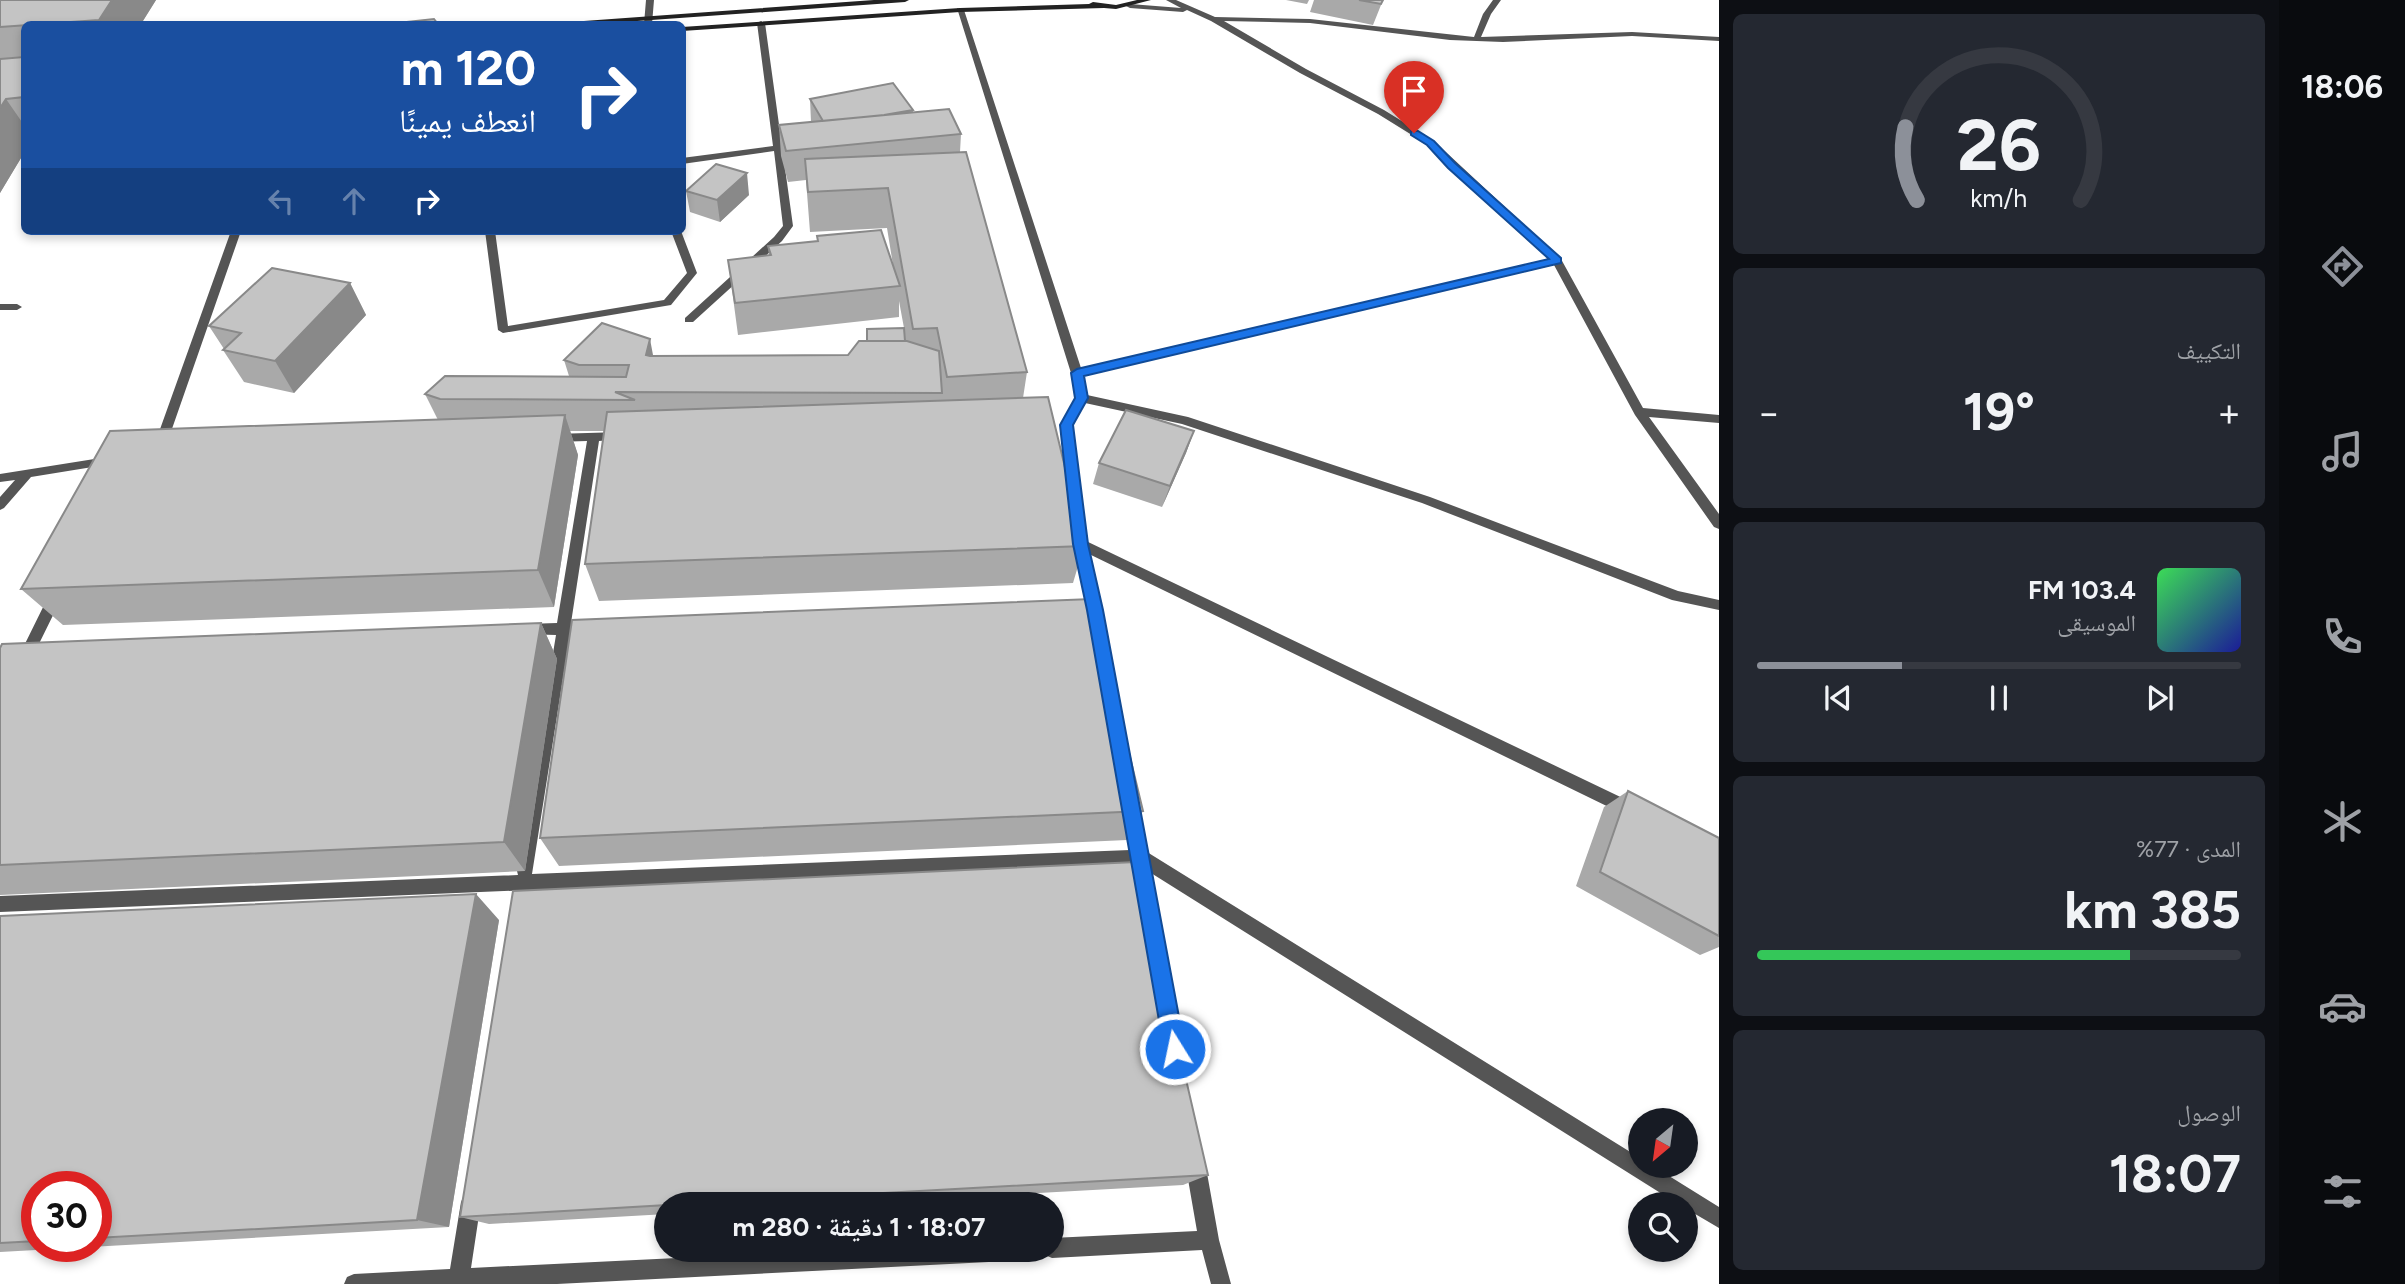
<!DOCTYPE html>
<html lang="ar">
<head>
<meta charset="utf-8">
<style>
	:root { --surface:#171b24; --page:#242831; --text:#f1f3f6; --muted:#9ea1a6; --line:#363941; --accent:#8c9099 }
	body { margin:0; font-family:Figtree,"Noto Naskh Arabic",sans-serif; background:var(--page); color:var(--text); direction:rtl; height:100vh; display:flex; flex-direction:column; font-size:26px; white-space:nowrap }
	* { box-sizing:border-box; margin:0 }
	p { font-size:23px; color:var(--muted) }
	.icon { flex:none; width:38px; height:38px; fill:none; stroke:currentColor; stroke-width:2; stroke-linecap:round; stroke-linejoin:round }
	.map { position:relative; flex:1; overflow:hidden; direction:ltr }
	.drawer { display:flex; flex-direction:column; gap:14px; padding:14px; background:#0d0f14; width:560px }
	.drawer>* { flex:none }
	.banner { position:absolute; left:21px; top:21px; width:665px; height:214px; border-radius:10px; box-shadow:0 4px 10px #0003; direction:rtl; background:#1a4fa0; color:#fff; overflow:hidden }
	.needle { width:46px; rotate:209deg }
	.tools { position:absolute; left:1628px; top:1108px; display:grid; gap:14px }
	.tools a { display:grid; place-items:center; width:70px; height:70px; border-radius:50%; background:var(--surface); box-shadow:0 4px 10px #0003; font-size:35px }
	.speed { position:absolute; left:21px; top:1171px; display:flex; gap:14px; font-size:35px; font-weight:700; text-align:center }
	.speed>* { display:grid; place-content:center; width:91px; height:91px; border-radius:50%; background:var(--surface); box-shadow:0 4px 10px #0003; line-height:1 }
	.speed .limit { border:10px solid #d22; background:#fff; color:#111 }
	.pin { position:absolute; display:grid; place-items:center; width:60px; height:60px; color:#fff; margin:-72px -30px; border-radius:50% 50% 50% 0; rotate:-45deg; box-shadow:0 0 7px #0007 }
	.pin .icon { rotate:45deg }
	.me { position:absolute; width:77px; margin:-38px; rotate:350deg; stroke-linejoin:round; filter:drop-shadow(0 0 5px #0008) }
	.turn { display:flex; align-items:center; gap:24px; height:147px; padding:0 35px; font-size:32px }
	.turn .icon { width:91px; height:91px; stroke-width:2.5 }
	.turn b { display:block; font-size:49px; line-height:60px }
	.lanes { display:flex; align-items:center; height:66px; padding:0 35px; background:#0003; justify-content:center; gap:35px; direction:ltr }
	.lanes .off { opacity:.35 }
	.big { font-size:52px; font-weight:700; line-height:1.1 }
	.drawer .card { flex:1; display:flex; flex-direction:column; justify-content:center; gap:10px; min-width:0; padding:0 24px; border-radius:10px; background:var(--page) }
	.drawer .dial { align-items:center; gap:0 }
	.dial svg { height:182px; overflow:visible; fill:none; stroke:var(--line); stroke-width:7; stroke-linecap:round; text-anchor:middle }
	.dial text { fill:var(--text); stroke:none }
	.song { display:flex; align-items:center; gap:21px }
	.cover { width:84px; height:84px; border-radius:10px; background:linear-gradient(135deg,hsl(130 70% 55%),hsl(240 70% 35%)) }
	.played { height:7px; border-radius:4px; background:linear-gradient(90deg,var(--accent) 30%,var(--line) 30%) }
	.keys { display:flex; justify-content:space-around; direction:ltr }
	.heat { display:flex; justify-content:space-between; align-items:center; font-size:38px; direction:ltr }
	.charge { height:10px; border-radius:5px; background:linear-gradient(90deg,#34c759 77%,var(--line) 0) }
	.trip { position:absolute; left:654px; top:1192px; width:410px; height:70px; border-radius:35px; background:var(--surface); box-shadow:0 4px 10px #0003; font-weight:700; line-height:70px; text-align:center; direction:rtl }
	main { display:flex; flex:1; min-height:0 }
	.menu { display:flex; flex-direction:column; width:126px; justify-content:space-around; align-items:center; background:#090b0e; color:var(--muted) }
	.menu .icon { width:49px; height:49px }
	.menu .current { color:var(--accent) }
	.menu b { font-size:32px; color:var(--text) }
	.map>svg:first-child { display:block }
</style>
</head>
<body>
<main>
<nav class="menu">
<b>18:06</b>
<svg class="icon current" aria-label="directions" viewBox="0 0 24 24"><path d="M12 3l9 9-9 9-9-9zM9 14v-3h6M13 9l2 2-2 2"/></svg>
<svg class="icon" aria-label="music" viewBox="0 0 24 24"><path d="M9 18V5l10-2v13"/><circle cx="6" cy="18" r="3"/><circle cx="16" cy="16" r="3"/></svg>
<svg class="icon" aria-label="phone" viewBox="0 0 24 24"><path d="M5 4h4l2 5-3 2q2 4 5 5l2-3 5 2v4C11 20 4 13 5 4z"/></svg>
<svg class="icon" aria-label="climate" viewBox="0 0 24 24"><path d="M12 3v18M4 7l16 10M4 17L20 7"/></svg>
<svg class="icon" aria-label="car" viewBox="0 0 24 24"><path d="M5 17H2v-5l4-1 3-4h7l3 4 3 1v5h-3M9 17h6M6 11h13"/><circle cx="7" cy="17" r="2"/><circle cx="17" cy="17" r="2"/></svg>
<svg class="icon" aria-label="filters" viewBox="0 0 24 24"><path d="M4 7h16M4 17h16"/><circle cx="9" cy="7" r="2"/><circle cx="15" cy="17" r="2"/></svg>
</nav>
<section class="drawer">
<div class="card dial"><svg viewBox="0 0 100 80">
<path d="M14 69A42 42 0 1 1 86 69"/>
<path d="M14 69A42 42 0 0 1 9 37" stroke="#8c9099"/>
<text x="50" y="56" font-size="32" font-weight="700">26</text>
<text x="50" y="72" font-size="11">km/h</text>
</svg></div>
<div class="card"><p>التكييف</p>
<div class="heat"><a>−</a><b class="big">19°</b><a>+</a></div>
</div>
<div class="card">
<div class="song"><i class="cover"></i><div><b>103.4 FM</b><p>الموسيقى</p></div></div>
<div class="played"></div>
<div class="keys"><svg class="icon" aria-label="previous" viewBox="0 0 24 24"><path d="M18 5L8 12l10 7zM5 5v14"/></svg><svg class="icon" aria-label="pause" viewBox="0 0 24 24"><path d="M8 5v14M16 5v14"/></svg><svg class="icon" aria-label="next" viewBox="0 0 24 24"><path d="M6 5l10 7-10 7zM19 5v14"/></svg></div>
</div>
<div class="card"><p>المدى · 77%</p><b class="big">385 km</b><div class="charge"></div></div>
<div class="card"><p>الوصول</p><b class="big">18:07</b></div>
</section>
<div class="map">
<svg width="1719" height="1284" viewBox="0 0 1719 1284">
	<rect width="100%" height="100%" fill="#fff"/>
	<g fill="none" stroke-linecap="round" stroke-linejoin="round">
		<!-- street -->
		<path fill="#555" fill-rule="evenodd" d="M646,0H654L652,24H644Z
			M1166,0H1176L1215,17L1310,19L1474,37L1483,14L1493,0H1501L1491,14L1481,37L1632,32L1719,37V41L1632,36L1503,42L1450,40L1310,23L1224,21L1306,69L1384,110L1434,141L1561,259L1643,408L1719,415V423L1649,417L1719,514V529L1714,527L1635,415L1554,265L1083,375L1087,395L1188,417L1430,497L1678,591L1719,600V610L1672,600L1422,503L1182,424L1085,403L1072,425L1086,541L1633,803L1635,808L1633,813L1627,815L1621,813L1089,554L1106,629L1104,633H1094L1073,544L1060,425L1076,398L1071,373L957,8L964,10L1081,368L1550,260L1428,145L1378,114L1300,73L1211,21L1187,10L1183,12L1130,8L1126,6L1130,4L1181,8Z
			M761,21L765,23L793,226L782,241L693,322H685V318L774,237L783,226L774,151L682,164V158L773,146L757,23Z
			M231,231H241L166,446L160,450L156,449L154,446Z
			M485,231H495L508,326L664,300L687,273L671,231H681L697,273L671,305L503,333L498,330Z
			M0,304H17L22,307L17,310H0Z
			M621,432L625,433V439L599,441L571,623L595,624L597,628L595,632L570,634L532,874L1130,850L1123,808L1125,803L1131,801L1137,803L1139,808L1147,852L1640,1158V1166H1653L1719,1207V1228L1685,1208V1204H1678L1151,873L1171,980L1168,986L1162,989L1156,986L1133,865L0,912V896L518,875L517,871L556,635L521,634L519,630L521,626L526,624L557,623L587,441L554,442L548,438L554,434Z
			M107,457L111,458L113,461L111,464L31,477L4,508L0,510V497L15,480L0,482V474Z
			M55,592L62,597L31,660L29,664H19L17,660L50,593Z
			M1195,1152L1202,1155L1205,1162L1219,1240L1231,1284H1211L1202,1250L1052,1258L1045,1255L1043,1250H1052V1238L1197,1231L1185,1162L1188,1155Z
			M471,1192L478,1195L481,1202L471,1268L838,1250H1039L1036,1257L1029,1260L557,1284H344L347,1277L354,1274L450,1269L461,1202L464,1195Z"/>
		<!-- secondary -->
		<path fill="#222" fill-rule="evenodd" d="M874,0H909L905,2L595,24H566L570,22Z
			M1137,0H1151L1116,9L1104,8L960,12L682,31V27L960,8L1089,4L1093,2L1116,5Z"/>
	</g>
	<!-- wall -->
	<path fill="#a9a9a9" fill-rule="evenodd" d="M0,0H156L141,24H24V153L0,193Z
		M1286,0H1309L1307,4Z
		M1314,0H1383L1373,25L1310,12Z
		M810,99L913,110V112L961,134L960,152L1027,372L1023,398L1084,546L1073,583L599,601L585,564L604,431H570L578,455L554,607L63,625L21,589L438,420L425,394L569,376L564,360L653,356L848,355L867,341V329L904,328L899,301V317L738,335L728,260L769,255L768,246L817,241V236L893,265L887,228L810,232L806,180L788,182L781,156L779,125L811,122Z
		M686,191L749,195L720,222L690,212Z
		M350,283L366,315L294,393L244,382L223,350L224,349L209,326Z
		M1194,431L1186,453L1162,507L1093,484L1099,463Z
		M541,623L557,659L525,871L0,895V648Z
		M1628,791L1719,838V947L1700,955L1576,886L1604,807Z
		M1143,811L1127,840L559,866L540,838Z
		M1136,862L1208,1175L1183,1185L842,1204H667V1214L489,1224L460,1217L513,891Z
		M0,916L499,920L449,1227L0,1252ZM37,1186H96V1246H37Z"/>
	<!-- shaded-wall -->
	<path fill="#898989" d="M112,0H156L141,24H102L99,20Z
		M6,99L24,125V153L0,193V108Z
		M747,173L749,195L720,222L717,200Z
		M350,283L366,315L294,393L275,361Z
		M650,339L656,371L646,355Z
		M565,415L578,455L554,607L538,570Z
		M1194,431L1186,453L1162,507L1170,486Z
		M541,623L557,659L525,871L504,842Z
		M476,894L499,920L449,1227L417,1220Z"/>
	<!-- building -->
	<path fill="#c4c4c4" stroke="#898989" stroke-width="2" d="M0,0H112L99,20L0,27Z
		M1359,0H1383L1381,4Z
		M434,19L438,24H388Z
		M24,57V97L6,99L0,108V59Z
		M893,83L913,110L884,115L823,121L810,99Z
		M949,109L961,134L786,151L779,125Z
		M966,152L1027,372L947,377L937,328L913,329L888,188L808,192L805,159Z
		M716,164L747,173L717,200L686,191Z
		M881,230L900,286L735,303L728,260L771,255L768,246L818,241L817,236Z
		M272,268L350,283L275,361L223,350L241,333L209,326Z
		M602,323L650,339L646,355L650,356L848,355L859,341H907L939,351L942,393L615,392L635,400L440,399L425,394L445,376L626,377L629,365H579L564,360Z
		M904,328L905,341H867V329Z
		M1048,397L1084,546L585,564L607,412Z
		M1126,410L1194,431L1170,486L1099,463Z
		M565,415L538,570L21,589L110,431Z
		M1092,599L1143,811L540,838L572,620Z
		M541,623L504,842L0,865V648L2,644Z
		M1628,791L1719,838V936L1600,872Z
		M1136,862L1208,1175L685,1204H667V1205L460,1217L513,891Z
		M476,894L417,1220L96,1238V1186H37V1241L0,1243V916Z"/>
	<!-- route -->
	<path fill="#1a73e8" stroke="#114b97" stroke-width="2" d="M1411,131H1418L1434,141L1455,163L1561,258V263L1084,376L1088,398L1073,425L1088,544L1103,610L1185,1049L1182,1056L1175,1059L1167,1056L1164,1049L1087,610L1073,544L1060,425L1075,398L1071,373L1077,369L1549,259L1448,168L1427,145L1411,135Z"/>
</svg>
<div class="tools">
<a><svg class="needle" viewBox="-14 -14 28 28"><path d="M0-13l5 13h-10z" fill="#e53935"/><path d="M0 13l5-13h-10z" fill="#9ea1a6"/></svg></a>
<a><svg class="icon" aria-label="search" viewBox="0 0 24 24"><circle cx="10" cy="10" r="6"/><path d="M15 15l6 6"/></svg></a>
</div>
<div class="speed"><div class="limit">30</div></div>
<div class="pin" style="left:1414px;top:133px;background:#d93025"><svg class="icon" aria-label="arrive" viewBox="0 0 24 24"><path d="M6 21V4h12l-3 4 3 4H6"/></svg></div>
<svg class="me" style="left:1175px;top:1049px" viewBox="-20 -20 40 40"><circle r="17" fill="#1a73e8" stroke="#fff" stroke-width="3"/><path d="M0-11L8 9 0 5-8 9z" fill="#fff"/></svg>
<div class="trip">18:07 · 1 دقيقة · 280 m</div>
<div class="banner">
<div class="turn"><svg class="icon" aria-label="right" viewBox="0 0 24 24"><path d="M7 20v-9h11M14 6l5 5-5 5"/></svg><div><b>120 m</b>انعطف يمينًا</div></div>
<div class="lanes"><svg class="icon off" aria-label="left" viewBox="0 0 24 24"><path d="M17 20v-9H6M10 6l-5 5 5 5"/></svg><svg class="icon off" aria-label="ahead" viewBox="0 0 24 24"><path d="M12 20V5M6 11l6-6 6 6"/></svg><svg class="icon" aria-label="right" viewBox="0 0 24 24"><path d="M7 20v-9h11M14 6l5 5-5 5"/></svg></div>
</div>
</div>
</main>
</body>
</html>
